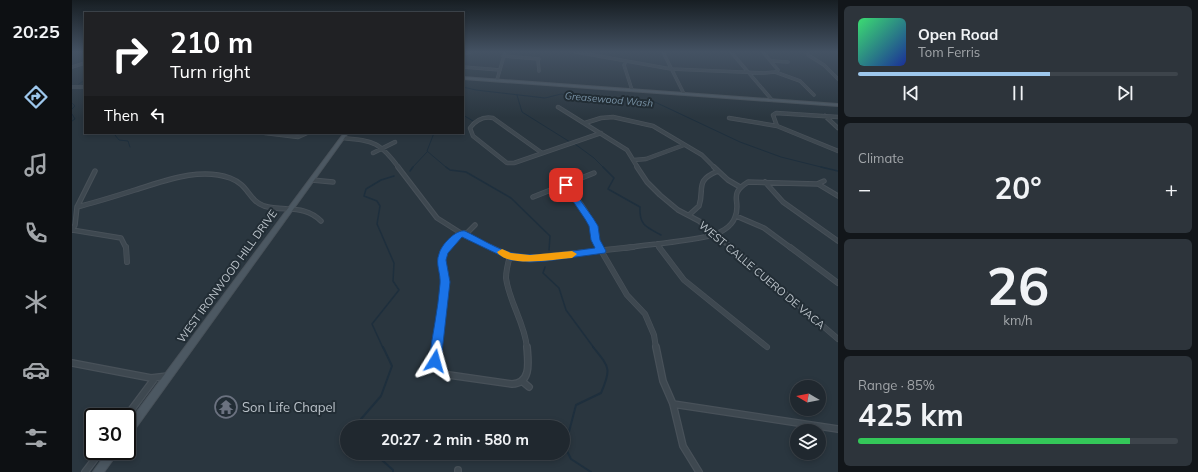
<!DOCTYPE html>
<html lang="en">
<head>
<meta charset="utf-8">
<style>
	:root { --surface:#20282f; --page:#2d343b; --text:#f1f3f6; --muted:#a2a6aa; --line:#3d444b; --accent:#9dc7ec }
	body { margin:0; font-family:Mulish,sans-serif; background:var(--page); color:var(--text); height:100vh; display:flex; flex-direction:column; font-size:15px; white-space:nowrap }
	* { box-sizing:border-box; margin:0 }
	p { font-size:13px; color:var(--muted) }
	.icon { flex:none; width:22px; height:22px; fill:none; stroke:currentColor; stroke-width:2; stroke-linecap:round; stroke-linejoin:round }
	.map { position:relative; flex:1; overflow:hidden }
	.drawer { display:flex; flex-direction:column; gap:6px; padding:6px; background:#12161a; width:360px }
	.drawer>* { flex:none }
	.guide { position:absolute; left:12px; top:12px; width:380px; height:122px; border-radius:0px; box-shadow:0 2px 6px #0003,0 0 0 1px var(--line); background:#202124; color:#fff; overflow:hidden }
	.needle { width:26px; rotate:280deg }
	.buttons { position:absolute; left:718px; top:380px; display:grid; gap:8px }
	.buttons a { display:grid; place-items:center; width:36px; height:36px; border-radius:50%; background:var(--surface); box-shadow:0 2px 6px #0003,0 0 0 1px var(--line); font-size:20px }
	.speed { position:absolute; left:12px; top:408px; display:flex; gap:8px; font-size:20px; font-weight:700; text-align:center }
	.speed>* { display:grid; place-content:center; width:52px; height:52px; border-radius:50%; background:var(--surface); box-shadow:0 2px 6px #0003,0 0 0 1px var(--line); line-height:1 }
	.speed .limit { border:2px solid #111; border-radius:6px; background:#fff; color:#111 }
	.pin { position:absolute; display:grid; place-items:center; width:34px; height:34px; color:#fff; margin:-17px; border-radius:8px; box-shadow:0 2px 6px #0006 }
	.me { position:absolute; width:44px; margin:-22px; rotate:8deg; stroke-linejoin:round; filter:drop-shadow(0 0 3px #0008) }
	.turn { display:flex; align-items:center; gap:14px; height:84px; padding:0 20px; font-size:18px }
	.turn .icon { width:52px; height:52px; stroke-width:2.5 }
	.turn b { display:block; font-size:28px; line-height:34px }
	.then { display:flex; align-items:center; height:38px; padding:0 20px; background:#0003; gap:8px; font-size:15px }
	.big { font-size:30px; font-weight:700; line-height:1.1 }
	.drawer .card { flex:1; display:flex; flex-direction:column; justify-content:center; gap:6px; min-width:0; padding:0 14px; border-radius:6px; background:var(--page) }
	.drawer .dial { align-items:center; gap:0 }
	.dial b { font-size:52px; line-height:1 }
	.song { display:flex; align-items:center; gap:12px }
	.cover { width:48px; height:48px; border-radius:6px; background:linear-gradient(135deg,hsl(140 70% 55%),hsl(230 70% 35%)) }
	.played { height:4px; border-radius:2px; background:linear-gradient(90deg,var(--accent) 60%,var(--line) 60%) }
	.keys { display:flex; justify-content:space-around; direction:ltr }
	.heat { display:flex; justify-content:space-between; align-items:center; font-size:22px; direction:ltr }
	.charge { height:6px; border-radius:3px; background:linear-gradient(90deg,#34c759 85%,var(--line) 0) }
	.trip { position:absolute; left:268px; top:420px; width:230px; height:40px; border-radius:20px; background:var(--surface); box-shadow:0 2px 6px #0003,0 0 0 1px var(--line); font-weight:700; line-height:40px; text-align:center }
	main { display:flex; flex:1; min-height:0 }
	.menu { display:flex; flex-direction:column; width:72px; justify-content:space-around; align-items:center; background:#0d1013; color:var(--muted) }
	.menu .icon { width:28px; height:28px }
	.menu .current { color:var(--accent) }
	.menu b { font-size:18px; color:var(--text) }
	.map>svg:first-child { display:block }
</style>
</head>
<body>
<main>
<nav class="menu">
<b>20:25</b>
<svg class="icon current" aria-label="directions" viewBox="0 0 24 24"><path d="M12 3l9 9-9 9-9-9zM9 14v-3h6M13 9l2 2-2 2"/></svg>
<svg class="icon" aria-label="music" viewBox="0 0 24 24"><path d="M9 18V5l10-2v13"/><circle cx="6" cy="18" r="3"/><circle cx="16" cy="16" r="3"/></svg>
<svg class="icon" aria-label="phone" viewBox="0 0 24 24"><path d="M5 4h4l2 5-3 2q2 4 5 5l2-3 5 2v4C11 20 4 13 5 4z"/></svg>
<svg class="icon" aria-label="climate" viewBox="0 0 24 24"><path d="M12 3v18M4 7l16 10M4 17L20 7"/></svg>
<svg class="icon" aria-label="car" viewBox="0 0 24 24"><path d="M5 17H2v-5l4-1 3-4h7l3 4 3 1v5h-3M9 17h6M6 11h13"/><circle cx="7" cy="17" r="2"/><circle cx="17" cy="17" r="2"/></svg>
<svg class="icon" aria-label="filters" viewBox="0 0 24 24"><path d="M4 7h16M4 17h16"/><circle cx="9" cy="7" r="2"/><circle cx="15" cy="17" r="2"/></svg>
</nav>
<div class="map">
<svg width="766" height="472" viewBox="0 0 766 472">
	<rect width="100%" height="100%" fill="#2a363f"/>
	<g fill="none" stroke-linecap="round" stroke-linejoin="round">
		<!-- stream-far2 -->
		<path stroke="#1e2f3d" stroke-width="1" d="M7,84L13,80
			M391,87L404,90L473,98L489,94L583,102L668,142L709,157L753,168
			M445,95L450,112L498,142
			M0,103L3,106L0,109
			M0,114L3,119L0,121
			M391,115L401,121
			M49,133L43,135L47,140L56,141L58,147
			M362,133L355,151L375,168
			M503,144L522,158L532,168
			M340,168L355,152"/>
		<!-- stream-far1 -->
		<path stroke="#1e2f3d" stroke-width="1.5" d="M374,167L378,170L394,172L439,198L478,236L477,250
			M531,167L542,178L536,189L568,207C567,225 574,227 589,235
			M749,167L766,171
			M338,171L341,167
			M473,267L471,273L487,288L494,310L522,348
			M311,348L300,324L327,290L321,281L322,263L305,224L308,206L305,201L292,196L294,189L309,180L322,176"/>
		<!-- stream -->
		<path stroke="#1e2f3d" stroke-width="2" d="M288,427L289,419L309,396L320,366L311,347
			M302,453L321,470V472
			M519,472L499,459L493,447L504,405L529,393C540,368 537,367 521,347"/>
		<!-- street-far4 casing -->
		<g stroke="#485159" stroke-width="3.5">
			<path id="street-far4" d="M504,52L599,69L692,73L703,72L706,70L691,52
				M591,52L612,94
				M659,52L700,100
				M735,52L736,55L752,65L766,79
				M392,54L398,52
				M431,56L467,59
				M466,60L467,71
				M554,61L552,65L560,90
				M700,61L716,62
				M0,67L13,63
				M391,67L428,70
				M703,72L728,81L742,95
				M425,80L433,52
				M0,87H13"/>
		</g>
		<!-- street-far3 casing -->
		<g stroke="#485159" stroke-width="4.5">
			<path id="street-far3" d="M486,107L555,150L566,168
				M753,116L766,128
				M657,118L705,126L766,151
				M513,123L529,118L541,117L581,126L630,155L643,168
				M705,126L701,115L704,113L766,117
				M193,133L226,137L235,133
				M271,138C302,141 308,142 327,168
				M301,153L323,142
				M470,153L421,118C411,116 404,120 398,128L401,136L435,163H442L529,133
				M562,160L574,159L612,145"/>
		</g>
		<!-- street-far2 casing -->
		<g stroke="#485159" stroke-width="5.5">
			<path id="street-far2" d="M326,167L365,218L392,235L420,248
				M565,167L575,182L588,195L606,210L627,221L660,248
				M642,167L656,180L668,187
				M480,174C496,187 512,205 520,224C524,233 523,239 528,248
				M240,180L261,182
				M693,182L711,202L766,241
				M746,184L766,196
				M461,197L522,173
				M5,207C25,202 44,196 63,190C93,181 127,167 158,178C177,185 176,200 192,206C213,212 232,204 249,221
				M617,215L627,206C633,188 622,181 646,171
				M664,216L692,228L719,248
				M0,230L49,238L54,248
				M0,230L3,225L5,207L23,171
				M585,244L588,248
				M376,248L387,235L396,232L403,225
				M553,248C580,244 611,242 637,236C647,234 660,227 663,217C670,201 655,195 676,182L745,184L752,181"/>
		</g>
		<!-- street-far1 casing -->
		<g stroke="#485159" stroke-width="6">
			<path id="street-far1" d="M54,247L55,262
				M418,247L438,256L458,258L561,247
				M527,247L555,295L573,314L582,335L584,348
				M587,247L612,280L695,347
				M659,247L766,339
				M718,247L766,283
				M438,256C436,263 434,270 434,278C437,302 453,323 455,348
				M365,348L373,282L369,260L372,252L377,247"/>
		</g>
		<!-- street casing -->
		<g stroke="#485159" stroke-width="8">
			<path id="street" d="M365,347L363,364L367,371L377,375L440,384C460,383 456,361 455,347
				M584,347L591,381L601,404L611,446L627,472
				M0,363L79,378L96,376
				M451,382L457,387
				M601,404L766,429
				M54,417L83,378
				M386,470V472
				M13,472L29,451"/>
		</g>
		<!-- secondary casing -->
		<g stroke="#485159" stroke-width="2">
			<path id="secondary" d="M391,77L766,104V106L391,79Z
				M272,133H276L58,436L55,438V425Z
				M36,451H47L45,454L32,472H21L23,469Z"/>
		</g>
		<!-- street-far4 -->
		<use href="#street-far4" stroke="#3e4850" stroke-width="2.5"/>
		<!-- street-far3 -->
		<use href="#street-far3" stroke="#3e4850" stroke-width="3"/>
		<!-- street-far2 -->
		<use href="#street-far2" stroke="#3e4850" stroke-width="3.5"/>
		<!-- street-far1 -->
		<use href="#street-far1" stroke="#3e4850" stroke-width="4.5"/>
		<!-- street -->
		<use href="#street" stroke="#3e4850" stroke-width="5.5"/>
		<!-- secondary -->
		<use href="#secondary" fill="#4c5862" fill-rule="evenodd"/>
	</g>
	<!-- sky -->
	<linearGradient id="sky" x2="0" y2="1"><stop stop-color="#171e23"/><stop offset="0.44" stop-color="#445263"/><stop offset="1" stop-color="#445263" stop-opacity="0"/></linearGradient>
	<rect width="766" height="118" fill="url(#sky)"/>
	<!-- route -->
	<path fill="#1a73e8" stroke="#114b97" d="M491,183H496L521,218L526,226L528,240L534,251L533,253L474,261L458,262L438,260L390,237L376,253L374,260L378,282L369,361L367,365L363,367L358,365L357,361C360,336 366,310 368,284C369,273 363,264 367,254C369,245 384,229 393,231C406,237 428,251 441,253C468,258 497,251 523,248L519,240L517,226L513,219L490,185Z"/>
	<!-- slow -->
	<path fill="#f59e0b" d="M430,249L439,253L458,255L500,251L505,254L500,258C484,259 435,268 425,252Z"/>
	<!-- icons -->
	<defs>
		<g id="temple-ring" transform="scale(1.15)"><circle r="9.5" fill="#222d35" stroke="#6b7280" stroke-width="1.5"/><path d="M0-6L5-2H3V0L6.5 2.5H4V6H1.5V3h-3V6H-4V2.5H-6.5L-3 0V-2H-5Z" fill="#6b7280"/></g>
	</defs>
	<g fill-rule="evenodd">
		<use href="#temple-ring" x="154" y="407"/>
	</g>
	<g text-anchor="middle" stroke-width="4" stroke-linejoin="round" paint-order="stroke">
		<!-- far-water labels -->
		<g font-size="10" font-style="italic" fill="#7891a4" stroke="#222d35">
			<text transform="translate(537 99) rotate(5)" y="4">Greasewood Wash</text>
		</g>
		<!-- street labels -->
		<g font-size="11" fill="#bbc3ca" stroke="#222d35">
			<text transform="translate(690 275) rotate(40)" y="4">WEST CALLE CUERO DE VACA</text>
			<text transform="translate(155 276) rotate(-54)" y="4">WEST IRONWOOD HILL DRIVE</text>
		</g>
		<!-- near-poi labels -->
		<g font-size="13" fill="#bbc3ca" stroke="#222d35" text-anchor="start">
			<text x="170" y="412">Son Life Chapel</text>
		</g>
	</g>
</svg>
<div class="buttons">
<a><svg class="needle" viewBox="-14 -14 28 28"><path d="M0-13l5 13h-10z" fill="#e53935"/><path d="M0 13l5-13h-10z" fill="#a2a6aa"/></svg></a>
<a><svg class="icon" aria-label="layers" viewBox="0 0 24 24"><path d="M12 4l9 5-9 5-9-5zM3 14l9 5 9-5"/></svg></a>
</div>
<div class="speed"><div class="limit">30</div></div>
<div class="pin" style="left:494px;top:185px;background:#d93025"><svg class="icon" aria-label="arrive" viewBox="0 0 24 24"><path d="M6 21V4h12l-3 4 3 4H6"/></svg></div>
<svg class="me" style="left:363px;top:361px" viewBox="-20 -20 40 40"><path d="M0-17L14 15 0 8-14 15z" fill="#1a73e8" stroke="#fff" stroke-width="4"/></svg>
<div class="trip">20:27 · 2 min · 580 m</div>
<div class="guide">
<div class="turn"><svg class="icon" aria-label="right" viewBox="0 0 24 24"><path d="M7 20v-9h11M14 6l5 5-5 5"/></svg><div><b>210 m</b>Turn right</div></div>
<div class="then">Then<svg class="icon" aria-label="left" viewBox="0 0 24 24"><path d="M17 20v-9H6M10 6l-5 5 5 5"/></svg></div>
</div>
</div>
<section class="drawer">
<div class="card">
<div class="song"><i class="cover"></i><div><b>Open Road</b><p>Tom Ferris</p></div></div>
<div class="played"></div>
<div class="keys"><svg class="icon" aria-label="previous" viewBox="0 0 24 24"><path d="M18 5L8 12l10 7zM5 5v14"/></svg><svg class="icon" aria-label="pause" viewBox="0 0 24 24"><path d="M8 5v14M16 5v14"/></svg><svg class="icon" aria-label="next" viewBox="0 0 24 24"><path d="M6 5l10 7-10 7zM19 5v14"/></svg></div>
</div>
<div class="card"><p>Climate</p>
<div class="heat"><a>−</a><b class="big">20°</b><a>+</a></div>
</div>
<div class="card dial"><b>26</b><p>km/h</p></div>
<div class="card"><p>Range · 85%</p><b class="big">425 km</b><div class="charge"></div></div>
</section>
</main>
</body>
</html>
